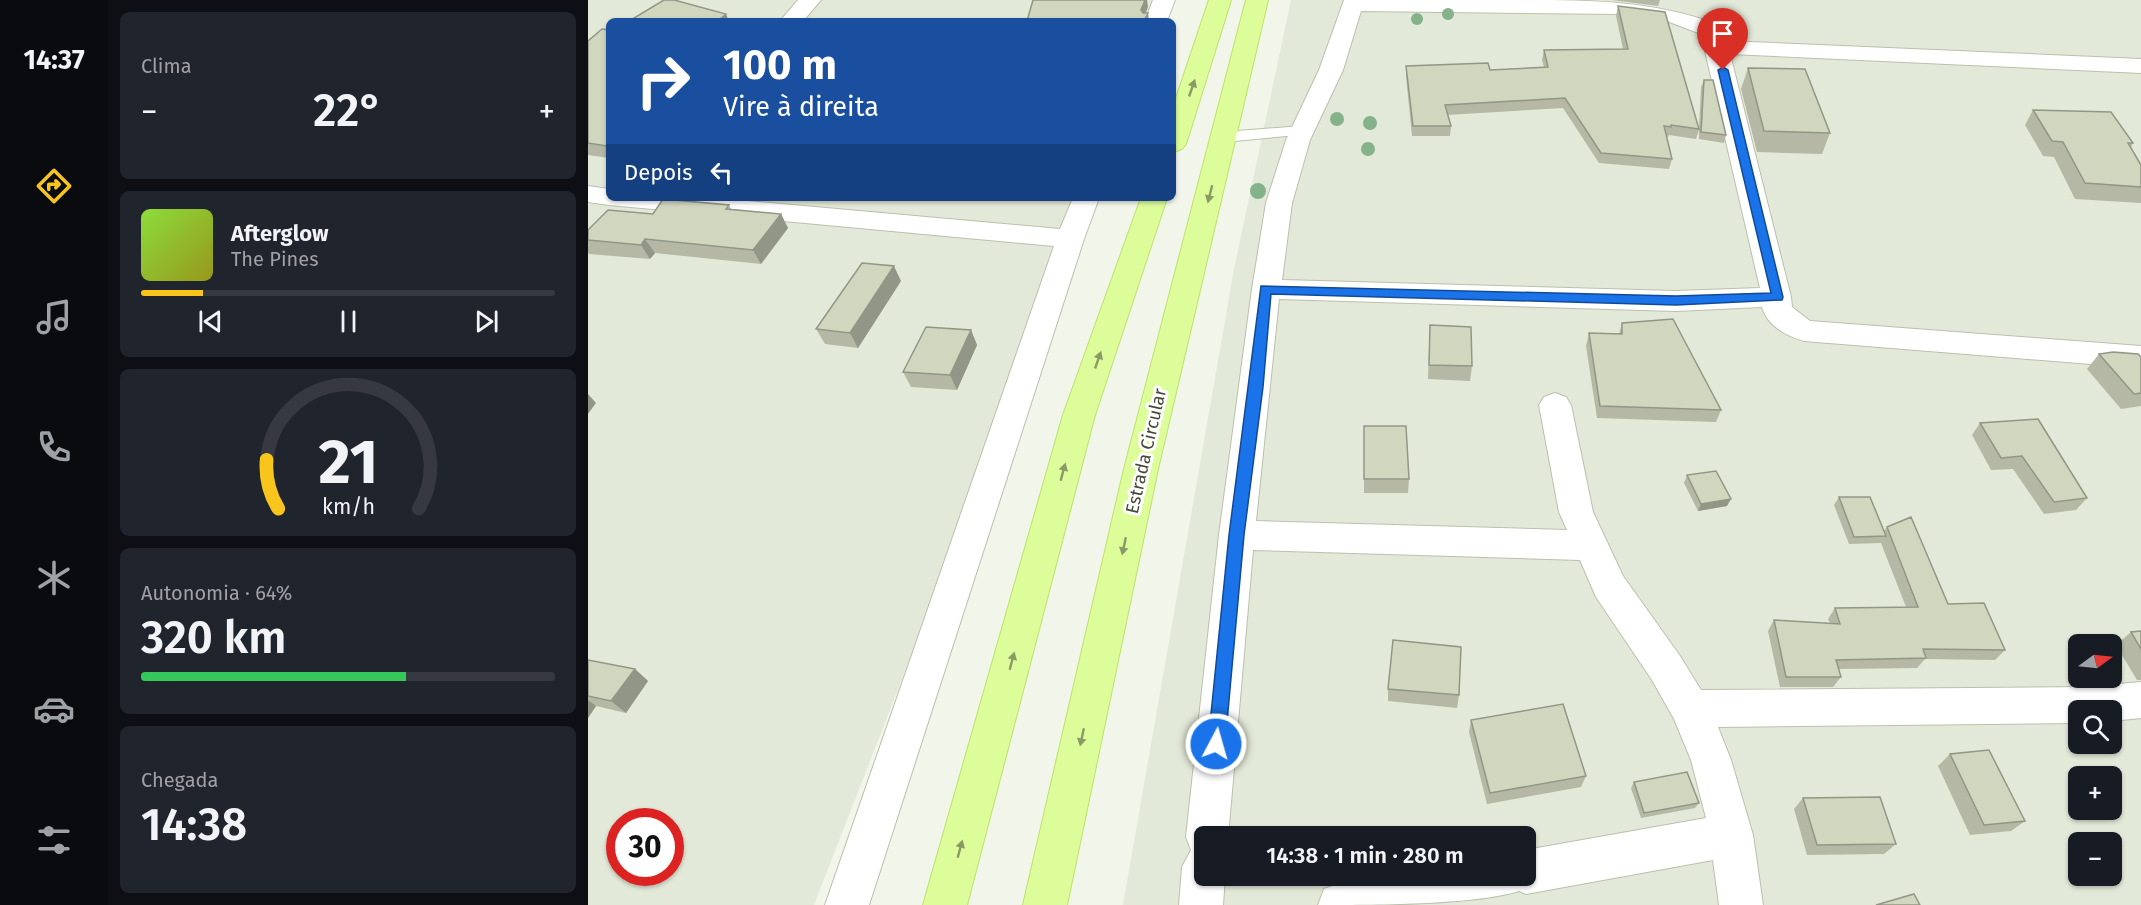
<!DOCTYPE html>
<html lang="pt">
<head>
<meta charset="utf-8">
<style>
	:root { --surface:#171b24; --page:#20242c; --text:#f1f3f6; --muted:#9ea1a6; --line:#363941; --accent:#f8c51d }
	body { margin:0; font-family:"Fira Sans",sans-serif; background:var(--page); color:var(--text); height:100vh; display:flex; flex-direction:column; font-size:22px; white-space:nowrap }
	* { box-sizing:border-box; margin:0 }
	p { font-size:20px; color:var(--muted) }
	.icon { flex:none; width:33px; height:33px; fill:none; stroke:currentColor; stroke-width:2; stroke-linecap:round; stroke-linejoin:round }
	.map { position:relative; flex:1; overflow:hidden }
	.details { display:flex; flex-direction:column; gap:12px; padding:12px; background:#0d0f14; width:480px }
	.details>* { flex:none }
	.banner { position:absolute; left:18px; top:18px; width:570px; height:183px; border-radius:9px; box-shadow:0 2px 4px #0004; background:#1a4fa0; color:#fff; overflow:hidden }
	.needle { width:39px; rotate:75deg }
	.tools { position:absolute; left:1480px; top:634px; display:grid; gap:12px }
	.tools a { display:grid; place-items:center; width:54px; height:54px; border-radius:9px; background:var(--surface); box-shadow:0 2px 4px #0004; font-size:30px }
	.speed { position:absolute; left:18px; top:808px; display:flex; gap:12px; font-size:30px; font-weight:700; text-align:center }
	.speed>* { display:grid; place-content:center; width:78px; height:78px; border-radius:50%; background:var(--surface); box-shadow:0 2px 4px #0004; line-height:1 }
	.speed .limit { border:9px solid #d22; background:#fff; color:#111 }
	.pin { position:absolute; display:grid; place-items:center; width:51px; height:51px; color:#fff; margin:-62px -26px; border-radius:50% 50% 50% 0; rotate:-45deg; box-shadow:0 0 6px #0007 }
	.pin .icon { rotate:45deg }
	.me { position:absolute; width:66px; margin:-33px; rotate:6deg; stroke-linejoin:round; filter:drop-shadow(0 0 4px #0008) }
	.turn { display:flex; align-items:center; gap:21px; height:126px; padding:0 18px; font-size:27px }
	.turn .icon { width:78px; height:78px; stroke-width:2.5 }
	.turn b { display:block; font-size:42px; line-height:51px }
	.then { display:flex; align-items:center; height:57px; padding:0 18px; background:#0003; gap:12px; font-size:22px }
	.big { font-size:45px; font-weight:600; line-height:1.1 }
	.details .card { flex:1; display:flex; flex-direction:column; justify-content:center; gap:9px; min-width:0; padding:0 21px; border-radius:9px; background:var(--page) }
	.details .dial { align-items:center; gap:0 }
	.dial svg { height:156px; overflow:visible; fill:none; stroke:var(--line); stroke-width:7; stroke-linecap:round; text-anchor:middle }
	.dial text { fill:var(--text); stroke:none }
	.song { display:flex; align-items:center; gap:18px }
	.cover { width:72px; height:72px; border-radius:9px; background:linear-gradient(135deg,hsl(90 70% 55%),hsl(60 70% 35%)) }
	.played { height:6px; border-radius:3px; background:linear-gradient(90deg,var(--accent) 15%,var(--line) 15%) }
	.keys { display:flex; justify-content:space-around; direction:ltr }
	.heat { display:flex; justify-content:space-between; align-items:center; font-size:33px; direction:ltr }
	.charge { height:9px; border-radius:4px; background:linear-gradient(90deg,#34c759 64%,var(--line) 0) }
	.trip { position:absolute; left:606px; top:826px; width:342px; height:60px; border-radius:9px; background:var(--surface); box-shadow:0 2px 4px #0004; font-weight:600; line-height:60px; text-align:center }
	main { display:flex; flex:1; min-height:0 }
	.dock { display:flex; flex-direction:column; width:108px; justify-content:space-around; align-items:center; background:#090b0e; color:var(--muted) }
	.dock .icon { width:42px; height:42px }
	.dock .on { color:var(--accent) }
	.dock b { font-size:27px; color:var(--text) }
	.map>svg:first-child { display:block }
</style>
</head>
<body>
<main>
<nav class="dock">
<b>14:37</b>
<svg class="icon on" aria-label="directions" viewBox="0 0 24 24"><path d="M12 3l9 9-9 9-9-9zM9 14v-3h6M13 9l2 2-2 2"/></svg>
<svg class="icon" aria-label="music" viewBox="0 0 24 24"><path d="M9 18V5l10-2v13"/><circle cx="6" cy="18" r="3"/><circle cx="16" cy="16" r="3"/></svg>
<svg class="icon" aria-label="phone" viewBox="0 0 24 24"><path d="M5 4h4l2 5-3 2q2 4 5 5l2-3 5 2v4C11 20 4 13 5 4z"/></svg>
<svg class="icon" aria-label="climate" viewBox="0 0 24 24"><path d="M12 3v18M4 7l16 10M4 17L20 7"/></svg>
<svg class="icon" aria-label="car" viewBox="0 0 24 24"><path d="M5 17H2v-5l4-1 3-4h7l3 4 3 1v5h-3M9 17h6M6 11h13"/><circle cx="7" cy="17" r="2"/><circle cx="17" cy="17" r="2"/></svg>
<svg class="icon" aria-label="filters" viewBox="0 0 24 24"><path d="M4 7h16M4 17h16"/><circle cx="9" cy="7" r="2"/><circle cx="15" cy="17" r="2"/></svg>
</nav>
<section class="details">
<div class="card"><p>Clima</p>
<div class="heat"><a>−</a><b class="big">22°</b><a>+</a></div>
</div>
<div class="card">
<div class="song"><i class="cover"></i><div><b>Afterglow</b><p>The Pines</p></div></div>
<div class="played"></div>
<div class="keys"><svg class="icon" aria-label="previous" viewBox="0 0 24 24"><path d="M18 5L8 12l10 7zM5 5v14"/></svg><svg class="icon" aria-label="pause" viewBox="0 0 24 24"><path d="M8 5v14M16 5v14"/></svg><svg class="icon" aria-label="next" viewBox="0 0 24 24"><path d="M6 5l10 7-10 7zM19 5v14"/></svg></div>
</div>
<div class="card dial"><svg viewBox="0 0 100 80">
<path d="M14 69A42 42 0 1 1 86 69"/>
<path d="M14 69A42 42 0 0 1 8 44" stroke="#f8c51d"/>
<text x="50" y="56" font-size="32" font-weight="700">21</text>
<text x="50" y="72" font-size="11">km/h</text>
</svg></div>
<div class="card"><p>Autonomia · 64%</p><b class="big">320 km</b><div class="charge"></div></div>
<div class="card"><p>Chegada</p><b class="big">14:38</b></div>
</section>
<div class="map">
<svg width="1553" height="905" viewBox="0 0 1553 905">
	<rect width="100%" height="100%" fill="#f1f5ea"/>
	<!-- residential -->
	<path fill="#e3e9d8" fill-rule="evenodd" d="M0,0H578L569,21H21V198H501L226,905H0ZM32,822H82V873H32Z
		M703,0H1553V905H535L646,269ZM1491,645H1524V678H1491ZM1491,711H1524V744H1491ZM1491,777H1524V810H1491ZM616,837H938V876H616ZM1491,843H1524V876H1491Z"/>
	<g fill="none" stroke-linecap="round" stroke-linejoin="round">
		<!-- lane casing -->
		<g stroke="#bbc0ac" stroke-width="2">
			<path id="lane" d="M714,126L720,128L722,131L720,134L636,142L628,137L636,132Z"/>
		</g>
		<!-- street casing -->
		<g stroke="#bbc0ac" stroke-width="2">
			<path id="street" d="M210,0H233L215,21H192Z
				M565,0H587L579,21H557Z
				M756,0C814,0 872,0 929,0C999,0 1066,0 1131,25L1138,41L1553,59V73L1142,54L1203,297L1204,307L1222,321L1553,346V368L1216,341C1199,336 1179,326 1174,307L1088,311L691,299L668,521L979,530L971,512L951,405L956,397L967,393L978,397L983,405L1005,512L1035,576L1092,656L1113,690L1499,687L1553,682V718L1524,721V711H1491V723L1130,727L1143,760L1165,835L1175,905H1131L1125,860L938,894L931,891C888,905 781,905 730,905L736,889L752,883L790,876H938V850L1118,818L1103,760L1086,719L1064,680L1008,597L992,560L665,550L640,837H616V876H637L635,905H591L594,867L603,850L598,837L631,535L664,289L678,203L698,140L731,70ZM773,11L1033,14L1076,20L1113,34L1172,288L1088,291L694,280L704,203L722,140L755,70Z
				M0,186L21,189V198H126L472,229L485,198H511L496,239L281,905H237L466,246L21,205L0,202Z"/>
		</g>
		<!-- primary casing -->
		<g stroke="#bde369" stroke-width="2">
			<path id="primary" d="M621,0H643L598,144L594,149L585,152V107Z
				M658,0H680L570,469L479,905H435L536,469Z
				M553,198H579L507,415L379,905H335L475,415Z"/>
		</g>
		<!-- lane -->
		<use href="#lane" fill="#fff" fill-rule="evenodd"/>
		<!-- street -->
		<use href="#street" fill="#fff" fill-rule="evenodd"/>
		<!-- primary -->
		<use href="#primary" fill="#dcfd9a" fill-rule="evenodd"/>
	</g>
	<!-- trees -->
	<g fill="#84b28b">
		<circle cx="860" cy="14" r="6"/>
		<circle cx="829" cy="19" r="6"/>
		<circle cx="749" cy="119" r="7"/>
		<circle cx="782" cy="123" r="7"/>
		<circle cx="780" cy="149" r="7"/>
		<circle cx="670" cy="191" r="8"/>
	</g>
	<!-- wall -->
	<path fill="#b4b8a4" d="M1024,0H1072L1070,6Z
		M1030,6L1111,128L1113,87L1116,80L1138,135L1136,143L1111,139V130L1108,139L1081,135L1080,137H1078L1084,159L1081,169L1011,163L975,108L859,115L863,126L862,136H824L818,76V66L902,70L956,67L954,60L956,50L1035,49L1028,16Z
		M21,30V158L0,155V41Z
		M1160,68L1242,133L1234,154L1169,152L1153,89Z
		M1445,110L1545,143L1543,147L1553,165V203L1487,199L1466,157L1455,156L1437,125Z
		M141,205L143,209L193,214L200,228L173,264L67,253L62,259L1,254L0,252V230L65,214Z
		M313,281L270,348L237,344L228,329Z
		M1034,323L1133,410L1128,422L1009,418L998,346L1001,333L1031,334Z
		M842,325L884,366L882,381L840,379Z
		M383,330L389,345L369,390L323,387L315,372Z
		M1511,354L1553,357V406L1533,409L1499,369Z
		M1392,423L1499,498L1488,510L1456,514L1425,469L1403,470L1384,435Z
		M776,426L821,479L820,493H776Z
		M1099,475L1139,506L1110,511L1096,483Z
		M1251,497L1296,531L1299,527L1360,604L1417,650L1407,660L1337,659L1329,668L1251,669L1253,677L1245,687H1192L1180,631L1186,620L1242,623L1240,619L1247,608L1318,607L1293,543L1261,544L1246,505Z
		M1553,631V680H1549L1528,645L1543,632Z
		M0,660L47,669L60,681L38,713L8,706L0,718Z
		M800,689L871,695L869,708L800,701Z
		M883,720L998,776L993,787L899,804L881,732Z
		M1362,754L1437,821L1423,831L1382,835L1350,766Z
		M1046,782L1111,803L1107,808L1053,818L1043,788Z
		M1215,798L1308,844L1296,854L1219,855L1206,809Z"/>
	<!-- shaded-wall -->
	<path fill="#929686" d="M557,0H559L560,7L555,20L553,10Z
		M560,13L561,21H556Z
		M138,14L141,21H130Z
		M193,214L200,228L173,264L165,250Z
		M57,239L67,253L62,259L53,245Z
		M306,266L313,281L270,348L262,333Z
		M383,330L389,345L369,390L362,375Z
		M0,394L8,403L0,414Z
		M1143,499L1139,506L1110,511L1113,504Z
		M47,669L60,681L38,713L23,701Z
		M0,700L8,706L0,718Z"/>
	<!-- building -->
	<path fill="#d1d6bf" stroke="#929686" stroke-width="1.5" d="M76,0H86L138,14L130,21H41Z
		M445,0H557L553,10L555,13H560L556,21H439Z
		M1030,6L1077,12L1111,129L1083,125V127L1076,126L1084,159L1013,153L977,98L857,105L863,126H825L818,66L900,63L902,70L960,67L956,50L1040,49Z
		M14,29L21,30V143L19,146L0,143V41Z
		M1160,68L1217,69L1242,133L1176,131Z
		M1116,80H1125L1138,135L1113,132Z
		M1445,110L1523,112L1545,143H1540L1553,165V187L1497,183L1475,142L1464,141Z
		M75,199L141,205L138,209L193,214L165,250L57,239L53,245L0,240V230L20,210L65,214Z
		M274,263L306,266L262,333L228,329Z
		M1085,319L1133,410L1012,406L1001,333L1034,334V323Z
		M842,325L883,327L884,366L841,365Z
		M338,327L383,330L362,375L315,372Z
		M1525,352L1550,354L1553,357V393L1546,394L1511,354Z
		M1450,419L1499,498L1466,502L1434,456L1413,458L1392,423Z
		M776,426H818L821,479H776Z
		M1128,471L1143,499L1113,504L1099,475Z
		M1251,497H1282L1298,536L1266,537Z
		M1323,517L1360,604L1396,603L1417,650L1335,649L1338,658L1248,660L1253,677H1198L1186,620L1252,624L1247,608L1330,607L1299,527Z
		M1553,631V649L1543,632Z
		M805,640L873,647L871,695L800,689Z
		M0,660L47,669L23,701L0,696Z
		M975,704L998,776L902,793L883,720Z
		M1401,750L1437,821L1396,825L1362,754Z
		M1099,772L1111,803L1056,813L1046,782Z
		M1292,797L1308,844L1229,845L1215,798Z
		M1326,894L1332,905H1288Z"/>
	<!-- one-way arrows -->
	<defs><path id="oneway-solid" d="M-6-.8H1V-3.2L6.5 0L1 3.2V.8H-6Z" transform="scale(1.5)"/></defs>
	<g fill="#899a64">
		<use href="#oneway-solid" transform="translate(604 88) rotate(-71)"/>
		<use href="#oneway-solid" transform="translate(622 194) rotate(104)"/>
		<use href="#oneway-solid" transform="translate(510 360) rotate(-71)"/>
		<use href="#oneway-solid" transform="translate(475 472) rotate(-75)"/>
		<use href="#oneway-solid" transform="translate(536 546) rotate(102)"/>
		<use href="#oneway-solid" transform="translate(424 661) rotate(-75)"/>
		<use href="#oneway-solid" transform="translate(494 737) rotate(102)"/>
		<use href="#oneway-solid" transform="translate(372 849) rotate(-75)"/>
	</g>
	<!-- route -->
	<path fill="#1a73e8" stroke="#114b97" stroke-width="1.5" d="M1135,67L1140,70L1195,297L1194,300L1088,305L683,294L675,387L656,535L637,744L634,750L628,752L622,750L620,744L641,535L673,286L1088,296L1183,293L1130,70Z"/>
	<g text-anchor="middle" stroke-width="6" stroke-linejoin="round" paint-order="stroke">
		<!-- street labels -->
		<g font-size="18" fill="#454938" stroke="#fff">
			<text transform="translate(558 451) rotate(-77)" y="6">Estrada Circular</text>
		</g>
	</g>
</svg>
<div class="tools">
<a><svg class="needle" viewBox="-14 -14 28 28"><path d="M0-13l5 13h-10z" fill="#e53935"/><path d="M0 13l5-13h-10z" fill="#9ea1a6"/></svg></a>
<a><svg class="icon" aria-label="search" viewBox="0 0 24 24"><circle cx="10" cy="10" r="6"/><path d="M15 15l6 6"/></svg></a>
<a>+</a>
<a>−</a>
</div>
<div class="speed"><div class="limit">30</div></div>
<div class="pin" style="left:1135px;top:70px;background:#d93025"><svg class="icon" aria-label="arrive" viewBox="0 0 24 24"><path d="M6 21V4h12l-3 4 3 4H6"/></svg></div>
<svg class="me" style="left:628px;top:744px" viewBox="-20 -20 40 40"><circle r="17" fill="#1a73e8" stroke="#fff" stroke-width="3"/><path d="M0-11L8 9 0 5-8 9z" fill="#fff"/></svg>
<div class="trip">14:38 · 1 min · 280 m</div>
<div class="banner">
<div class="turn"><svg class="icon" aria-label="right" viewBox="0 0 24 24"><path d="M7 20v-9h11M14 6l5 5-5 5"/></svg><div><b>100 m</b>Vire à direita</div></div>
<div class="then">Depois<svg class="icon" aria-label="left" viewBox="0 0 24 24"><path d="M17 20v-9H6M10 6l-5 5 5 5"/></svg></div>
</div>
</div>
</main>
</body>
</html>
